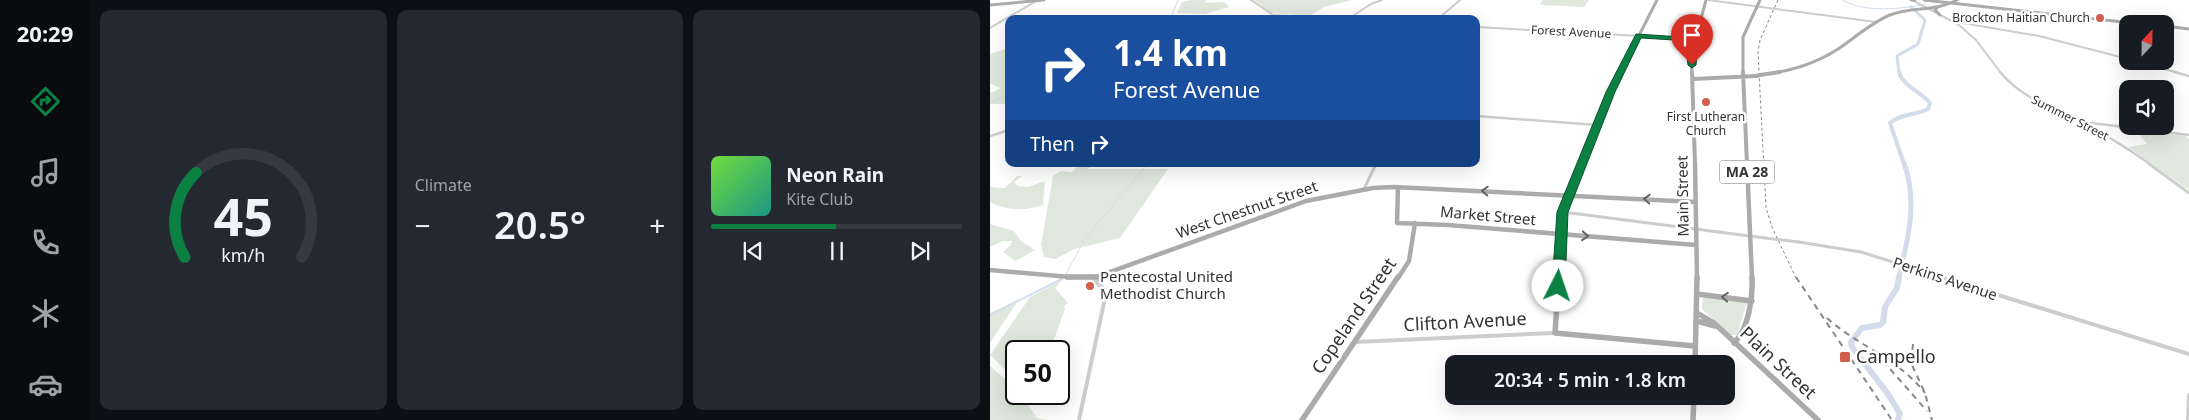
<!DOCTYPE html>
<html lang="en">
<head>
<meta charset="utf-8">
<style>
	:root { --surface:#171b24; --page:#242831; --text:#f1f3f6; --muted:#9ea1a6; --line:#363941; --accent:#0b8043 }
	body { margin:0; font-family:"Noto Sans",sans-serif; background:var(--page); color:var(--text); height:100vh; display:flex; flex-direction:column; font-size:19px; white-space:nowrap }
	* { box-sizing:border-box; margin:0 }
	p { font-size:16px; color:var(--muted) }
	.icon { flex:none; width:28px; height:28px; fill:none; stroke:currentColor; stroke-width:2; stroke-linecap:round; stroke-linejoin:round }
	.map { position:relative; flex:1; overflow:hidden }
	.drawer { display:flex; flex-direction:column; gap:10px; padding:10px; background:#0d0f14; width:900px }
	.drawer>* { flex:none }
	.hud { position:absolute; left:15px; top:15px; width:475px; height:152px; border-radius:10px; box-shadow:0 5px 20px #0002; background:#1a4fa0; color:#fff; overflow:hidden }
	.needle { width:32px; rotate:22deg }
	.tools { position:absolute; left:1129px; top:15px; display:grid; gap:10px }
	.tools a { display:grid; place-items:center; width:55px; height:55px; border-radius:10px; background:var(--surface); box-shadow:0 5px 20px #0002; font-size:25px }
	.speed { position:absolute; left:15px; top:340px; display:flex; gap:10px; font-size:25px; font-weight:700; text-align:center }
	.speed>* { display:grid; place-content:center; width:65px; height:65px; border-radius:50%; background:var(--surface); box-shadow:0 5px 20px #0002; line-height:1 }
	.speed .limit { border:2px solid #111; border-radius:8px; background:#fff; color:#111 }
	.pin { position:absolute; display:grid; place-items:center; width:42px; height:42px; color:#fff; margin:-51px -21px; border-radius:50% 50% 50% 0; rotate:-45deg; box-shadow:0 0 5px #0007 }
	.pin .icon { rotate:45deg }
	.me { position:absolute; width:55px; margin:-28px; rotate:4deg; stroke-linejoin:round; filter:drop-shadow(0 0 4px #0008) }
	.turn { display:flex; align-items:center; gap:18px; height:105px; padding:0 25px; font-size:22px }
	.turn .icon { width:65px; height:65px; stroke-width:2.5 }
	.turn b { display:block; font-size:35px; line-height:42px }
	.then { display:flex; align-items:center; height:48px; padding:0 25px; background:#0003; gap:10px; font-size:19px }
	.big { font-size:38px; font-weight:600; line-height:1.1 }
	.drawer .tile { flex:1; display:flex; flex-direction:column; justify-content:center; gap:8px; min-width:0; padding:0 18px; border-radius:10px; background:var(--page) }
	.drawer .dial { align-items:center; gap:0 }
	.dial svg { height:130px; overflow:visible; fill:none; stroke:var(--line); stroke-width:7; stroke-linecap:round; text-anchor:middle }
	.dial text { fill:var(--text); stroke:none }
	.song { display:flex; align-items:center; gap:15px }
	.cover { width:60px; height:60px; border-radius:8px; background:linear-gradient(135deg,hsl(100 70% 55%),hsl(170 70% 35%)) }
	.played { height:5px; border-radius:2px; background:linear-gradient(90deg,var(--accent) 50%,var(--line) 50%) }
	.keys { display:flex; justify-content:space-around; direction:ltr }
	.heat { display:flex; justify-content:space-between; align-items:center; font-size:28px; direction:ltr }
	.drawer .tiles { flex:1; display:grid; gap:10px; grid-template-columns:repeat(3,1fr) }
	.trip { position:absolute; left:455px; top:355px; width:290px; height:50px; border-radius:10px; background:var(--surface); box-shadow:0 5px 20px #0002; font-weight:600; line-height:50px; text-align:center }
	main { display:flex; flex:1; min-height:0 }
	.tab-bar { display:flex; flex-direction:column; width:90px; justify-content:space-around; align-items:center; background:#090b0e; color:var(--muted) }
	.tab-bar .icon { width:35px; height:35px }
	.tab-bar .current { color:var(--accent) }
	.tab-bar b { font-size:22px; color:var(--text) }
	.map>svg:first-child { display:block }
</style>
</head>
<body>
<main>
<nav class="tab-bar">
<b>20:29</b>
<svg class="icon current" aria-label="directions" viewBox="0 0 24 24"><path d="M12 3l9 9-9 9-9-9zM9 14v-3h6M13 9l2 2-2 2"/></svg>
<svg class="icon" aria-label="music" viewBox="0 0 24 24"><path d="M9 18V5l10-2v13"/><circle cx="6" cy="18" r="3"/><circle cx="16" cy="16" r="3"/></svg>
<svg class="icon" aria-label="phone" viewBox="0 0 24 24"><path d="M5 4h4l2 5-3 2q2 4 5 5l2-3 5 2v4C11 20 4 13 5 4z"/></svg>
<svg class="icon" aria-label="climate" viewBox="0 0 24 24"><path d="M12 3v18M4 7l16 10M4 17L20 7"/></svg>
<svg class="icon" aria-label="car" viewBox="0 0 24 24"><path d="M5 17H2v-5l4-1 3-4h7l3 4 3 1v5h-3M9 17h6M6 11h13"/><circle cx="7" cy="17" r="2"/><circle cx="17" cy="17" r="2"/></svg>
</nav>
<section class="drawer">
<div class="tiles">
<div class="tile dial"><svg viewBox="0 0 100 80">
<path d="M14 69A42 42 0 1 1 86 69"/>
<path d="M14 69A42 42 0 0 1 21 17" stroke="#0b8043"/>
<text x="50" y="56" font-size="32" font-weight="700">45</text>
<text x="50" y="72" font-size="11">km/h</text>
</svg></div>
<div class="tile"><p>Climate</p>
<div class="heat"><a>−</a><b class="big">20.5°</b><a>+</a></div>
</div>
<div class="tile">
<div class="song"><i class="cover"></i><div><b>Neon Rain</b><p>Kite Club</p></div></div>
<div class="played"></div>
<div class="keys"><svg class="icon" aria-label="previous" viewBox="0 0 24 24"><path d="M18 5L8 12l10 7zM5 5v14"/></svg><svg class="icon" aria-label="pause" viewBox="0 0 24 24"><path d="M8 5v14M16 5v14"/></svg><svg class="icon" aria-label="next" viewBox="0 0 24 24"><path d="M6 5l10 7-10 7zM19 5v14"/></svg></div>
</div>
</div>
</section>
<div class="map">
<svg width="1199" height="420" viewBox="0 0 1199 420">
	<rect width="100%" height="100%" fill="#fff"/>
	<!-- green -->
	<path fill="#e0e8dd" d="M202,0H216L215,3L234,2L239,7L215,14L187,13L192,2Z
		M264,0H362L334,7L320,16L281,13Z
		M553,0H599L594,7L552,5L550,4Z
		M19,48V104H0V93L11,88L0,84V54Z
		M1145,130L1196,136L1199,139V190L1138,147L1157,144Z
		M89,165L101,166L98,169H178L130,238L84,249L66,259L54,257L51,245L63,176L71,171L82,172Z
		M27,176H32L24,182L28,186L38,187L55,181L53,205C36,211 16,211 0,202V187L15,188Z
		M0,224L24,231L31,241L45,250L25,261L13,252L21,245L22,241H13L0,247Z
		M71,281L65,288L78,303L74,306L75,309L60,351H26V380L0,355L40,297Z
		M713,297L757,302L747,335H740L712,309Z
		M29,299L0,343V313Z
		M0,366L26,389V394H31L47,418L58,420H0Z"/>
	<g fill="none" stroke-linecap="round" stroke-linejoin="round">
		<!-- stream-far1 -->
		<path stroke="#d2dcea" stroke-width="1" d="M853,0C871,13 914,9 935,4L937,1
			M182,15L188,0
			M180,19L181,16
			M0,103L19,95
			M76,274L95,239L157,164"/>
		<!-- stream -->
		<path stroke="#d2dcea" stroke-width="2" d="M0,315L72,279"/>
		<!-- river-far3 -->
		<path stroke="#d2dcea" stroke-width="3" d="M909,73L907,56L928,44L935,20L921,7"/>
		<!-- river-far2 -->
		<path stroke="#d2dcea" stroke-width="4" d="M909,72C913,87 931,91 940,103L938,109C926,115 910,114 900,123L914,164"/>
		<!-- river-far1 -->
		<path stroke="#d2dcea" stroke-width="5" d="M909,278C918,238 928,203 914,163"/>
		<!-- river -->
		<path stroke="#d2dcea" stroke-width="6" d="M908,419L910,414L898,394L862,347L861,342L872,328L890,325L893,322L895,307L907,288L909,277"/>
		<!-- minor-far3 -->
		<path stroke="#cdcdcd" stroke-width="2" d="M261,0L283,15L347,19
			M718,0L886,22
			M922,0L969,25L986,40L1011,73
			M358,19L381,4L392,0
			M448,19L470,0
			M967,22L1049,36L1138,59
			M486,27L705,39
			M0,28L48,0
			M1144,61L1189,73"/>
		<!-- minor-far2 -->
		<path stroke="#cdcdcd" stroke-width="2.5" d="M1010,72C1034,101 1069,110 1101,127C1122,138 1141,151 1160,164
			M1184,72L1199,76
			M486,116L607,125
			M1093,122L1199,135
			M0,136L19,130"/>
		<!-- minor-far1 -->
		<path stroke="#cdcdcd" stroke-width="3" d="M1158,163L1199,193
			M374,189L386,164
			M573,212L775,238
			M809,242L871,252L954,278"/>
		<!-- minor -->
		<path stroke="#cdcdcd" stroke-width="4" d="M106,277L104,281L111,286
			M950,277L1199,354
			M366,342L564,333
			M89,420L115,298L114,290L106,277
			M1198,420L1199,395"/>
		<!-- major-far3 -->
		<path stroke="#ababab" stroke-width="3" d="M921,0H925
			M934,0L1151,24
			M0,5L54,0
			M948,7L945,10L950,15
			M1175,26L1199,29
			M630,73L667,0
			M702,73L701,56L716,0
			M753,73V37L770,0
			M783,73C809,69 833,60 854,45C869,34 883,22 900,15C922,6 946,12 967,0"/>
		<!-- major-far2 -->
		<path stroke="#ababab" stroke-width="4" d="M702,72L705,164
			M753,72L757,164
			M770,75L790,72
			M703,79L766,76
			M592,164L620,92L630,72"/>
		<!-- major-far1 -->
		<path stroke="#ababab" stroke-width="4.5" d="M705,163L707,278
			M757,163L762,278
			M408,187L407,223L458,225L706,245
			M0,270L80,277H106L316,201L383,188L404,187L706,202
			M408,278L419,261L425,223
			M569,278L573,212L592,163"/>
		<!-- major -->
		<path stroke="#ababab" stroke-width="5.5" d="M77,277H107
			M569,277L565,333L705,346
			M707,294L762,301
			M707,313L724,323L828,420
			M707,321L725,326
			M744,343C759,328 763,297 762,277
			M705,364L707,277
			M312,420L408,277
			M703,420L704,396"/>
		<!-- rail-far1 -->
		<path stroke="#888" stroke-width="1" stroke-dasharray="3 2.5" stroke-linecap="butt" d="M788,0L770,40L768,52L776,208L782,227L806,278"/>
		<!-- rail -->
		<path stroke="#888" stroke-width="2" stroke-dasharray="6 5" stroke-linecap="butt" d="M806,277L902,420
			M837,318C868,346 909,359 935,393
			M923,344L921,363L935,393L942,420
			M893,361L937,411"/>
		<!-- minor-bridge -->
		<path stroke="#cdcdcd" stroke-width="3" d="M775,238L809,242"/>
		<!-- major-bridge -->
		<path stroke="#ababab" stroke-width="4" d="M766,76L770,75"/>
	</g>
	<!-- one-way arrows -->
	<defs><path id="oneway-chevron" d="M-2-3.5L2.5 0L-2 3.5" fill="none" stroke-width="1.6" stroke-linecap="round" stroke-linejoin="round" transform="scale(1.25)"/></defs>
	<g stroke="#636363">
		<use href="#oneway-chevron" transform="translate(495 191) rotate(-177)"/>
		<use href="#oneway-chevron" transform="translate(657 199) rotate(-177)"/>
		<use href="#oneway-chevron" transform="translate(595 236) rotate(5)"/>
		<use href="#oneway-chevron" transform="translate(735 297) rotate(-175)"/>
	</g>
	<!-- route -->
	<path fill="#0b8043" stroke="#07532c" d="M646,34L708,38L706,65L702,68L698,65L697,56L701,41L651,38L625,92L578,212L575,286L573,289H564L562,286L567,212L616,92Z"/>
	<!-- markers -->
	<g fill="#d35d4b" stroke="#fff" stroke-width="2">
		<circle cx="1110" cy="18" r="5"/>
		<circle cx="716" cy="102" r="5"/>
		<circle cx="100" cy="286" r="5"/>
		<rect x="849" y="351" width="12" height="12" rx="2.5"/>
	</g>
	<g text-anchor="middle" stroke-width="5" stroke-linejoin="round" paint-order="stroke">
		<!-- far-poi labels -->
		<g font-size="12" fill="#333" stroke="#fff" text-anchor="end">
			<text x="1100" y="22">Brockton Haitian Church</text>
			<text x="716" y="121" text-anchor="middle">First Lutheran<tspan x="716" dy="14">Church</tspan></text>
		</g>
		<!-- far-street labels -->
		<g font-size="12" fill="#333" stroke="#fff">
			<text transform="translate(581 32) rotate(3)" y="4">Forest Avenue</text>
			<text transform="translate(1080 118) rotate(27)" y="4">Summer Street</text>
		</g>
		<!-- shield labels -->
		<rect fill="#fff" stroke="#707070" stroke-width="1" x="729.5" y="160.5" width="55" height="23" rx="4"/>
		<g font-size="14" font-weight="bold" fill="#333">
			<text x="757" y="177">MA 28</text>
		</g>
		<!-- street labels -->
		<g font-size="15" fill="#333" stroke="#fff">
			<text transform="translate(693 196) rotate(-91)" y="5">Main Street</text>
			<text transform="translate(257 210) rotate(-19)" y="5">West Chestnut Street</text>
			<text transform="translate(498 216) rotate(5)" y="5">Market Street</text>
			<text transform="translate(955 279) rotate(18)" y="5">Perkins Avenue</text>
		</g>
		<!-- poi labels -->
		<g font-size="15" fill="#333" stroke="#fff" text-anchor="start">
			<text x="110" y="282">Pentecostal United<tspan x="110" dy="17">Methodist Church</tspan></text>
		</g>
		<!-- near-street labels -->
		<g font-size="18" fill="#333" stroke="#fff">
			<text transform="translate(364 316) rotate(-56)" y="6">Copeland Street</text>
			<text transform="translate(475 322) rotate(-3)" y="6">Clifton Avenue</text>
			<text transform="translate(788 363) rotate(43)" y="6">Plain Street</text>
		</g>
		<!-- near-poi labels -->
		<g font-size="18" fill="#333" stroke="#fff" text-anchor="start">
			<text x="866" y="363">Campello</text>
		</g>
	</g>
</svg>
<div class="tools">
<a><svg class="needle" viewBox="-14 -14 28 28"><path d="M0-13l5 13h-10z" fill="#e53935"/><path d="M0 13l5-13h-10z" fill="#9ea1a6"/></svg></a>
<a><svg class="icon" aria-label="sound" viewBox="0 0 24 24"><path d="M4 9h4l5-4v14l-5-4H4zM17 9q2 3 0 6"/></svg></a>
</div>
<div class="speed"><div class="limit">50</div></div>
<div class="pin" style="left:702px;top:65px;background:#d93025"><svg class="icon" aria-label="arrive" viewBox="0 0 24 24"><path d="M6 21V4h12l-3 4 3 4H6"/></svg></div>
<svg class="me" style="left:568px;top:286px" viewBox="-20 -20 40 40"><circle r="19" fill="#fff"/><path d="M0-13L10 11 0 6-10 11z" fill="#0b8043"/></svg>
<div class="trip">20:34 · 5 min · 1.8 km</div>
<div class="hud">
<div class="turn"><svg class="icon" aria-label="right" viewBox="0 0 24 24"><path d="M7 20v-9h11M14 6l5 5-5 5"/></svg><div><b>1.4 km</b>Forest Avenue</div></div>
<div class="then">Then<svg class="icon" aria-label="right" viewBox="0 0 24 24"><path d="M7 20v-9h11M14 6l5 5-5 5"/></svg></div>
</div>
</div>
</main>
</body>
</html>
